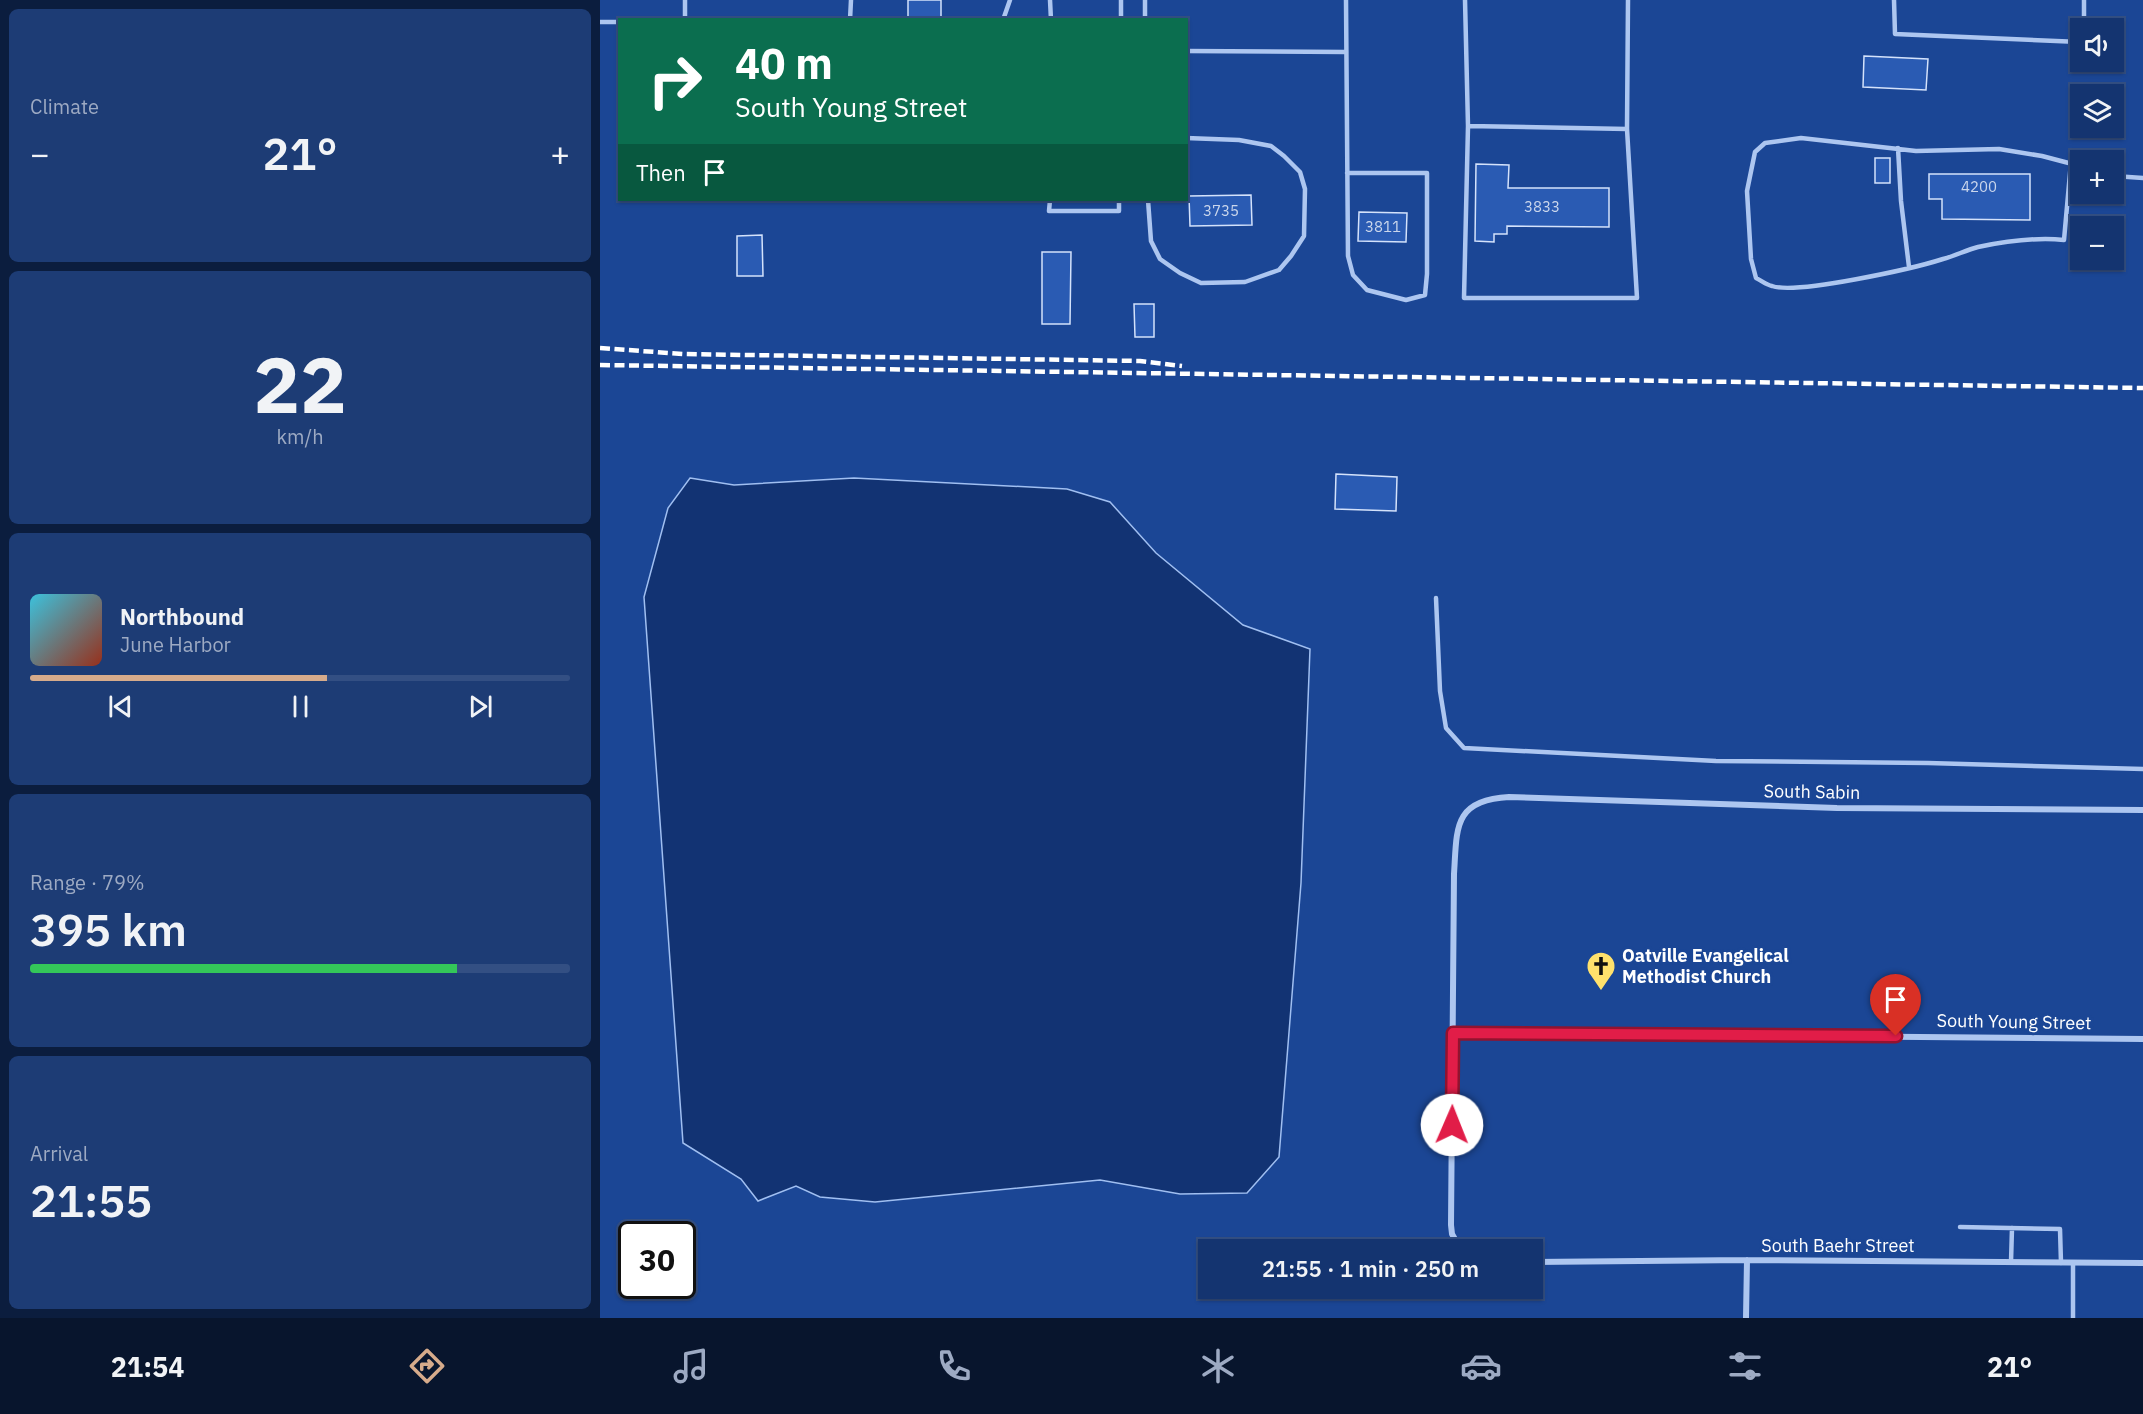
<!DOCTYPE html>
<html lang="en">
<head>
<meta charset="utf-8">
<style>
	:root { --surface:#143470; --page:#1d3c75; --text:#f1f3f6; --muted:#9daac3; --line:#334f83; --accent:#d6ab8b }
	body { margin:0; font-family:"IBM Plex Sans",sans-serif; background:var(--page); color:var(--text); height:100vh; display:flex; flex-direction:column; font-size:22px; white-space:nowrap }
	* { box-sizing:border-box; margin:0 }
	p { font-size:20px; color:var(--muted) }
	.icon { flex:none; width:33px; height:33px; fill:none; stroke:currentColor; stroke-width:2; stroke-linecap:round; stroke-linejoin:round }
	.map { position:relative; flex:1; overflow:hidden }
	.sheet { display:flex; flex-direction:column; gap:9px; padding:9px; background:#0b1d3e; width:600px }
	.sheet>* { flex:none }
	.banner { position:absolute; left:18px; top:18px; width:570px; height:183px; border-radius:0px; box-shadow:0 2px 4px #0004,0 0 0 2px var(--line); background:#0b6e4f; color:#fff; overflow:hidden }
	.fabs { position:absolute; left:1470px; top:18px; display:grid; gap:12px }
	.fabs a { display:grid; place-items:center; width:54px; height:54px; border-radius:0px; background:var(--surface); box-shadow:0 2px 4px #0004,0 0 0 2px var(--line); font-size:30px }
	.speed { position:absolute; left:18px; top:1221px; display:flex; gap:12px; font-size:30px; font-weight:700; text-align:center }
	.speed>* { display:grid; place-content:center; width:78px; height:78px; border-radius:50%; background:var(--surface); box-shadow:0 2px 4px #0004,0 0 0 2px var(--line); line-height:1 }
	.speed .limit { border:3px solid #111; border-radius:9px; background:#fff; color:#111 }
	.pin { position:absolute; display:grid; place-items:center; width:51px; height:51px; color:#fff; margin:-62px -26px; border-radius:50% 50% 50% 0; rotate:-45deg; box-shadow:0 0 6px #0007 }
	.pin .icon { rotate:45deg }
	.me { position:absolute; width:66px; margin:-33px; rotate:1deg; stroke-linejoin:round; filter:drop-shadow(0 0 4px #0008) }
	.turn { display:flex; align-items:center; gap:21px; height:126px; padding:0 18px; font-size:27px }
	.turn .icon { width:78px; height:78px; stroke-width:2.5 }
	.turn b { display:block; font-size:42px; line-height:51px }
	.then { display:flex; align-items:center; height:57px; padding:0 18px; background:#0003; gap:12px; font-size:22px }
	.big { font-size:45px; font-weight:600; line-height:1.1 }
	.sheet .card { flex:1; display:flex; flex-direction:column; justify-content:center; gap:9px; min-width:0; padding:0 21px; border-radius:9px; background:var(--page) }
	.sheet .dial { align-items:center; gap:0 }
	.dial b { font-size:78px; line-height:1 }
	.song { display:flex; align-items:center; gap:18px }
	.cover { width:72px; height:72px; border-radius:9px; background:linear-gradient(135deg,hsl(190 70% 55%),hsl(10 70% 35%)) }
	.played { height:6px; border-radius:3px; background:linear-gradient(90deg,var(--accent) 55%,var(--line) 55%) }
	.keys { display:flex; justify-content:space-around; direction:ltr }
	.heat { display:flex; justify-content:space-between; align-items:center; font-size:33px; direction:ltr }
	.charge { height:9px; border-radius:4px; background:linear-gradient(90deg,#34c759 79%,var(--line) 0) }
	.trip { position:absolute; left:598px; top:1239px; width:345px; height:60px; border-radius:0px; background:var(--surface); box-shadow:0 2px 4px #0004,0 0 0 2px var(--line); font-weight:600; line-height:60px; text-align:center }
	.dock { display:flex; height:96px; justify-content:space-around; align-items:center; background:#08152d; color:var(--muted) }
	.dock .icon { width:42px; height:42px }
	.dock .on { color:var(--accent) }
	.dock b { font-size:27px; color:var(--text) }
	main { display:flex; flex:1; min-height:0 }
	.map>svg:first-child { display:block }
</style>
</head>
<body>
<main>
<section class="sheet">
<div class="card"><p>Climate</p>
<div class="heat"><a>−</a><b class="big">21°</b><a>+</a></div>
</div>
<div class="card dial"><b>22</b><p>km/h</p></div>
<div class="card">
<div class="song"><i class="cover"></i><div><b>Northbound</b><p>June Harbor</p></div></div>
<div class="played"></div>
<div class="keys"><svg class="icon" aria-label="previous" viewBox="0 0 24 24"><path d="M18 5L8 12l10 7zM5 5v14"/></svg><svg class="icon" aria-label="pause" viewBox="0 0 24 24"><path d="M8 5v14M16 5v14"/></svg><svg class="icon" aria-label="next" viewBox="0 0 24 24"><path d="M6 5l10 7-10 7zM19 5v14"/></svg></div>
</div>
<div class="card"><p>Range · 79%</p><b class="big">395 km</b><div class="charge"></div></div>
<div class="card"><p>Arrival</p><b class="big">21:55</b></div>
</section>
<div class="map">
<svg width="1543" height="1318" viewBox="0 0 1543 1318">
	<rect width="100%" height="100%" fill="#1b4695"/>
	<!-- water -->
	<path fill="#123373" stroke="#a0bff1" stroke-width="1.5" d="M90,478L134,485L254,478L467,489L510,502L556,553L643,625L710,649L701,883L679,1157L647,1193L580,1194L500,1180L275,1202L220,1197L196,1186L158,1201L141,1179L83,1143L44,597L68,508Z"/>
	<!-- building -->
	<path fill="#2a5bb3" stroke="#d4e2fb" stroke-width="1.5" d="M308,0H341V20H308Z
		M1264,56L1328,59L1326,90L1263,87Z
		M1275,158H1290V183H1275Z
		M876,164L909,165L908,188H1009V227L907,226V234H894V242L875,241Z
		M1329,174H1430V220L1342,219V199H1329Z
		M651,195L652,225L590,226L589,196Z
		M759,212L807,213L806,242L758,241Z
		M162,235L163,276H137V236Z
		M442,252H471L470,324H442Z
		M534,304H554V337H535Z
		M736,474L797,477L796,511L735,509Z"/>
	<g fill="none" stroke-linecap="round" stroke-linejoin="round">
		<!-- service -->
		<path stroke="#adc6f0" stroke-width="4.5" d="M450,0L451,20
			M746,0L748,256L753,275L767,290L806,300L825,295L827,274V173H747
			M865,0L868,126L864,298H1037L1027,129L1028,0
			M1294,0L1295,34L1480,42
			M85,20V0
			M250,20L251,0
			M403,20L410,0
			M521,20V0
			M545,20V0
			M0,22H20
			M1484,28V0
			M586,51L746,52
			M868,126L1027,129
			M1298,148L1301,201L1309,267
			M1471,162L1464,240C1435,237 1407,241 1378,247C1366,250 1355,256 1343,259C1315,268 1196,295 1172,286C1167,285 1162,281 1156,278L1151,259L1147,191L1155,152L1165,143L1201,138L1316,151L1399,149L1442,156L1480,166
			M1514,176L1543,178
			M450,200L449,211H519V200
			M548,200L551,241L560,259L580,273L601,283L645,282L679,270L691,256L704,236L705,189L700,172L684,156L671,146L639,140L586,138
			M836,598L840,691L846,728L864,748L1116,761L1328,763L1543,769
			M1360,1227L1460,1229L1461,1263
			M1411,1262L1412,1228
			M1473,1263V1318"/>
		<!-- minor -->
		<path stroke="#adc6f0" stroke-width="6" d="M853,1033L1543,1039
			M861,1250L852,1234L851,1225L854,874C857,828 853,800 909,797L1237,808L1543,810
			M933,1262L1147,1260L1543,1263
			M1146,1318L1147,1260"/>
		<!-- rail -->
		<path stroke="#fff" stroke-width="4.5" stroke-dasharray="10 4.5" stroke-linecap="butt" d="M0,348L83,354L540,361L582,366
			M0,365L1543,388"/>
	</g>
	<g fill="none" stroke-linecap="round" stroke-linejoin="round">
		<!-- route casing -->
		<g stroke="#92132f" stroke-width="15">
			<path id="route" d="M852,1125L853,1033L1296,1036"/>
		</g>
		<!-- route -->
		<use href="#route" stroke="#e11d48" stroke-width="10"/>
	</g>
	<!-- icons -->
	<defs>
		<g id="church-pin" transform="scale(1.5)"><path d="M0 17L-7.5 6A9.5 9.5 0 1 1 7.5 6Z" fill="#ffe16c" stroke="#1b4695"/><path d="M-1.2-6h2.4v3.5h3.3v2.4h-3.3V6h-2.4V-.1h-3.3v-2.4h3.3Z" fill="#111"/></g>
	</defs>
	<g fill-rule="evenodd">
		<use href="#church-pin" x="1001" y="966"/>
	</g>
	<g text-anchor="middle" stroke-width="6" stroke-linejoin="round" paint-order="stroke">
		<!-- number labels -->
		<g font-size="15" fill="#cad6ec">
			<text x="1379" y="192">4200</text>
			<text x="942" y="212">3833</text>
			<text x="621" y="216">3735</text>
			<text x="783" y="232">3811</text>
		</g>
		<!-- street labels -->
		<g font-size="18" fill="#fff" stroke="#1b4695">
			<text transform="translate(1212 792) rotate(1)" y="6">South Sabin</text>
			<text transform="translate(1414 1022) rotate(1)" y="6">South Young Street</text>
			<text x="1238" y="1252">South Baehr Street</text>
		</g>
		<!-- poi labels -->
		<g font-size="18" font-weight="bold" fill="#fff" stroke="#1b4695" text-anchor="start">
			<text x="1022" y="962">Oatville Evangelical<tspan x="1022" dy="21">Methodist Church</tspan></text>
		</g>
	</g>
</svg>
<div class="fabs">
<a><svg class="icon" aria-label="sound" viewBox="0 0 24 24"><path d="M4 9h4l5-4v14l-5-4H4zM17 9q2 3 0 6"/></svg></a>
<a><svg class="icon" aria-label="layers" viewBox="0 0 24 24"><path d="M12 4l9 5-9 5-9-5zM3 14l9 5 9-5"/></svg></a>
<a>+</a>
<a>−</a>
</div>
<div class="speed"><div class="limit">30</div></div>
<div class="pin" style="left:1296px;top:1036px;background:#d93025"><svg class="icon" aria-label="arrive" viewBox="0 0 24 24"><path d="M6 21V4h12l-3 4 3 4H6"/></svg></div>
<svg class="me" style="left:852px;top:1125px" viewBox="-20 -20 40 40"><circle r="19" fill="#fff"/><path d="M0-13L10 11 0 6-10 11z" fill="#e11d48"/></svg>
<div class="trip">21:55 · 1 min · 250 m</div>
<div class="banner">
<div class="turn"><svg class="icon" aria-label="right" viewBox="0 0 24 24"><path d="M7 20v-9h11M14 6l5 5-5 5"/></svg><div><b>40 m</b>South Young Street</div></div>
<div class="then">Then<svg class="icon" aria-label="arrive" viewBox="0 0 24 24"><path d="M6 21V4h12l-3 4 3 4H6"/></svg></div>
</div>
</div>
</main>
<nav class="dock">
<b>21:54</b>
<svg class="icon on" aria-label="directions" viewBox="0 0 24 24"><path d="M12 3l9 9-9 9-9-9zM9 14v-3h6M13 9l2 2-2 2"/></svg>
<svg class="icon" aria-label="music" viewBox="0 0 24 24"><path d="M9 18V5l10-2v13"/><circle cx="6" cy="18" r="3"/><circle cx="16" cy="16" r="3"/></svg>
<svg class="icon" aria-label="phone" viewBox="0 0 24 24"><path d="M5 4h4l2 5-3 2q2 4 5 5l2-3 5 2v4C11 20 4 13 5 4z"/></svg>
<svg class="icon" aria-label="climate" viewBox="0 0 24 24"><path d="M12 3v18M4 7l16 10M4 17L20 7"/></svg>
<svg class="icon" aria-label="car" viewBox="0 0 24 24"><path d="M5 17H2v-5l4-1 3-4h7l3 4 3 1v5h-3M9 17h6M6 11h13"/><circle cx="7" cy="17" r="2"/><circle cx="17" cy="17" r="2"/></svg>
<svg class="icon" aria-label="filters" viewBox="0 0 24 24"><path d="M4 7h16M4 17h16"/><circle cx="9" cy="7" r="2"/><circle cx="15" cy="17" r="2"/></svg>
<b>21°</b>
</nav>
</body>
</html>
